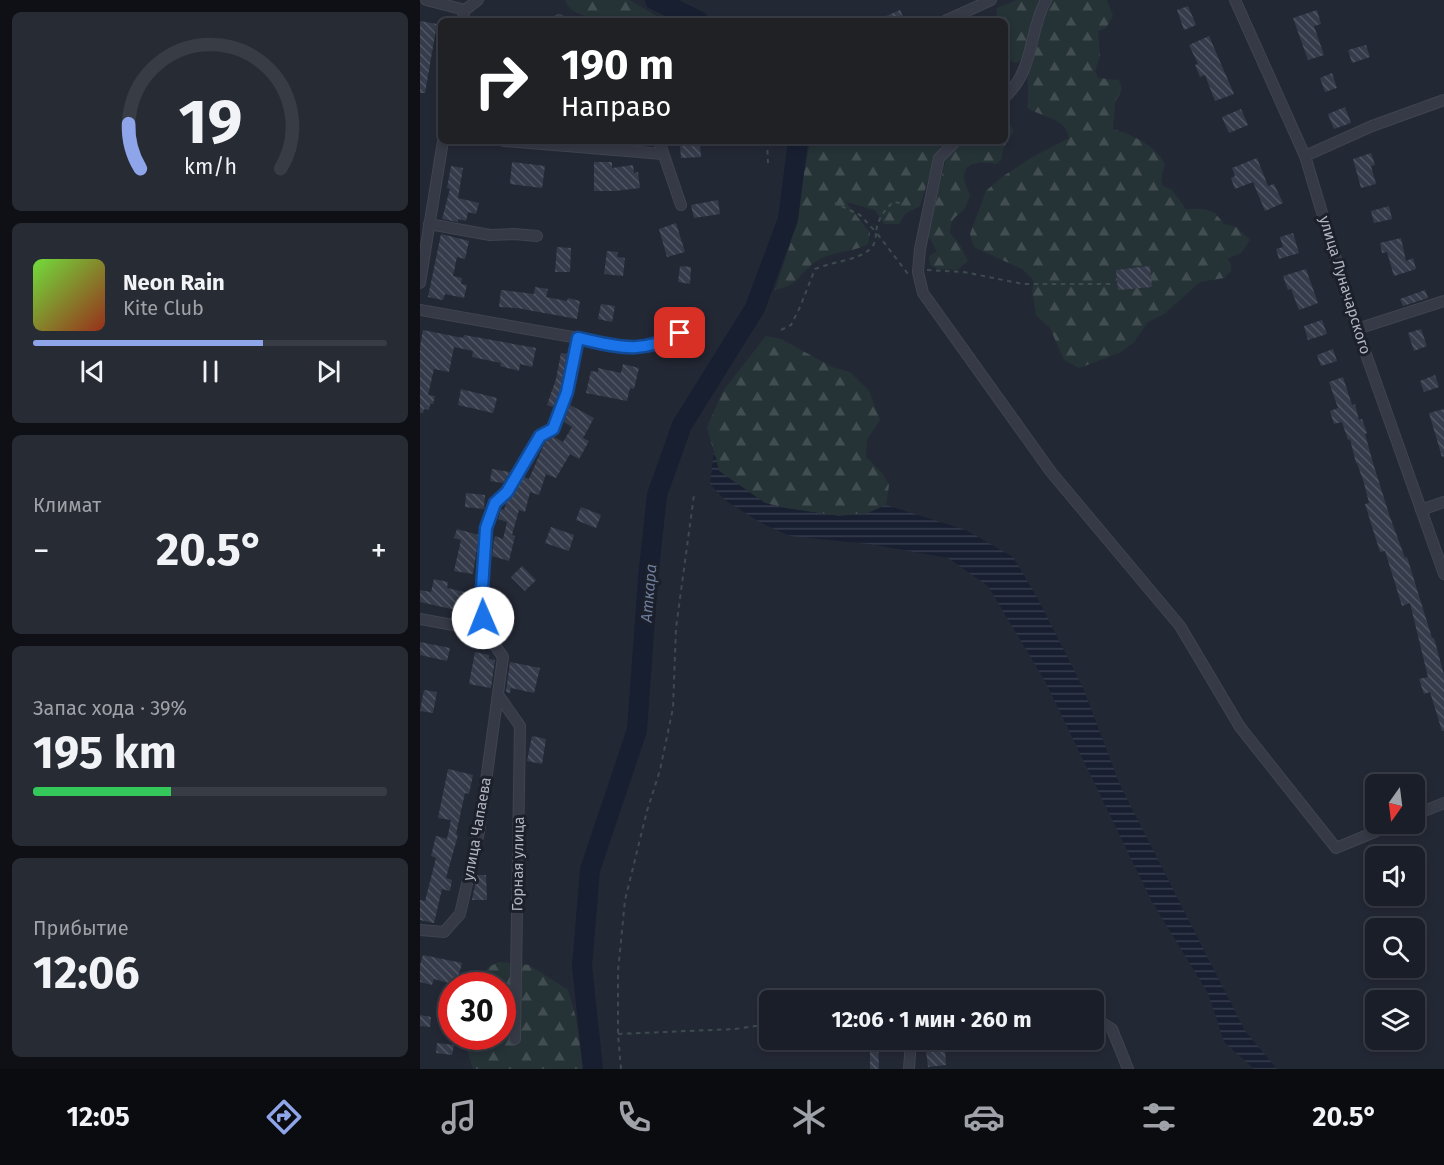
<!DOCTYPE html>
<html lang="ru">
<head>
<meta charset="utf-8">
<style>
	:root { --surface:#1a1e28; --page:#272b34; --text:#f1f3f6; --muted:#9fa2a8; --line:#383c45; --accent:#8ea5e9 }
	body { margin:0; font-family:"Fira Sans",sans-serif; background:var(--page); color:var(--text); height:100vh; display:flex; flex-direction:column; font-size:22px; white-space:nowrap }
	* { box-sizing:border-box; margin:0 }
	p { font-size:20px; color:var(--muted) }
	.icon { flex:none; width:33px; height:33px; fill:none; stroke:currentColor; stroke-width:2; stroke-linecap:round; stroke-linejoin:round }
	.map { position:relative; flex:1; overflow:hidden }
	.drawer { display:flex; flex-direction:column; gap:12px; padding:12px; background:#0e1016; width:420px }
	.drawer>* { flex:none }
	.top-card { position:absolute; left:18px; top:18px; width:570px; height:126px; border-radius:9px; box-shadow:0 3px 9px #0003,0 0 0 2px var(--line); background:#202124; color:#fff; overflow:hidden }
	.needle { width:39px; rotate:194deg }
	.tools { position:absolute; left:945px; top:774px; display:grid; gap:12px }
	.tools a { display:grid; place-items:center; width:60px; height:60px; border-radius:9px; background:var(--surface); box-shadow:0 3px 9px #0003,0 0 0 2px var(--line); font-size:30px }
	.speed { position:absolute; left:18px; top:972px; display:flex; gap:12px; font-size:30px; font-weight:700; text-align:center }
	.speed>* { display:grid; place-content:center; width:78px; height:78px; border-radius:50%; background:var(--surface); box-shadow:0 3px 9px #0003,0 0 0 2px var(--line); line-height:1 }
	.speed .limit { border:9px solid #d22; background:#fff; color:#111 }
	.pin { position:absolute; display:grid; place-items:center; width:51px; height:51px; color:#fff; margin:-26px; border-radius:12px; box-shadow:0 3px 9px #0006 }
	.me { position:absolute; width:66px; margin:-33px; rotate:359deg; stroke-linejoin:round; filter:drop-shadow(0 0 4px #0008) }
	.turn { display:flex; align-items:center; gap:21px; height:126px; padding:0 24px; font-size:27px }
	.turn .icon { width:78px; height:78px; stroke-width:2.5 }
	.turn b { display:block; font-size:42px; line-height:51px }
	.big { font-size:45px; font-weight:700; line-height:1.1 }
	.drawer .tile { flex:1; display:flex; flex-direction:column; justify-content:center; gap:9px; min-width:0; padding:0 21px; border-radius:9px; background:var(--page) }
	.drawer .dial { align-items:center; gap:0 }
	.dial svg { height:156px; overflow:visible; fill:none; stroke:var(--line); stroke-width:7; stroke-linecap:round; text-anchor:middle }
	.dial text { fill:var(--text); stroke:none }
	.song { display:flex; align-items:center; gap:18px }
	.cover { width:72px; height:72px; border-radius:9px; background:linear-gradient(135deg,hsl(100 70% 55%),hsl(10 70% 35%)) }
	.played { height:6px; border-radius:3px; background:linear-gradient(90deg,var(--accent) 65%,var(--line) 65%) }
	.keys { display:flex; justify-content:space-around; direction:ltr }
	.heat { display:flex; justify-content:space-between; align-items:center; font-size:33px; direction:ltr }
	.charge { height:9px; border-radius:4px; background:linear-gradient(90deg,#34c759 39%,var(--line) 0) }
	.trip { position:absolute; left:339px; top:990px; width:345px; height:60px; border-radius:9px; background:var(--surface); box-shadow:0 3px 9px #0003,0 0 0 2px var(--line); font-weight:700; line-height:60px; text-align:center }
	.tabs { display:flex; height:96px; justify-content:space-around; align-items:center; background:#0a0c10; color:var(--muted) }
	.tabs .icon { width:42px; height:42px }
	.tabs .current { color:var(--accent) }
	.tabs b { font-size:27px; color:var(--text) }
	main { display:flex; flex:1; min-height:0 }
	.map>svg:first-child { display:block }
</style>
</head>
<body>
<main>
<section class="drawer">
<div class="tile dial"><svg viewBox="0 0 100 80">
<path d="M14 69A42 42 0 1 1 86 69"/>
<path d="M14 69A42 42 0 0 1 8 46" stroke="#8ea5e9"/>
<text x="50" y="56" font-size="32" font-weight="700">19</text>
<text x="50" y="72" font-size="11">km/h</text>
</svg></div>
<div class="tile">
<div class="song"><i class="cover"></i><div><b>Neon Rain</b><p>Kite Club</p></div></div>
<div class="played"></div>
<div class="keys"><svg class="icon" aria-label="previous" viewBox="0 0 24 24"><path d="M18 5L8 12l10 7zM5 5v14"/></svg><svg class="icon" aria-label="pause" viewBox="0 0 24 24"><path d="M8 5v14M16 5v14"/></svg><svg class="icon" aria-label="next" viewBox="0 0 24 24"><path d="M6 5l10 7-10 7zM19 5v14"/></svg></div>
</div>
<div class="tile"><p>Климат</p>
<div class="heat"><a>−</a><b class="big">20.5°</b><a>+</a></div>
</div>
<div class="tile"><p>Запас хода · 39%</p><b class="big">195 km</b><div class="charge"></div></div>
<div class="tile"><p>Прибытие</p><b class="big">12:06</b></div>
</section>
<div class="map">
<svg width="1024" height="1069" viewBox="0 0 1024 1069">
	<defs>
		<pattern id="forest-firs" width="22" height="20" patternUnits="userSpaceOnUse" patternTransform="scale(1.5)"><rect width="22" height="20" fill="#253236"/><path d="M5 1l3.5 6h-7zM16 11l3.5 6h-7z" fill="#424d51"/></pattern>
		<pattern id="water-rules" width="6" height="5" patternUnits="userSpaceOnUse" patternTransform="scale(1.5)"><rect width="6" height="5" fill="#181f31"/><path d="M0 2.5h6" fill="none" stroke="#373d4d"/></pattern>
		<pattern id="building-back-hatch" width="6" height="6" patternUnits="userSpaceOnUse" patternTransform="scale(1.5)"><rect width="6" height="6" fill="#363c4b"/><path d="M-1 5l2 2M0 0l6 6M5-1l2 2" fill="none" stroke="#515663"/></pattern>
	</defs>
	<rect width="100%" height="100%" fill="#232835"/>
	<!-- forest -->
	<path fill="url(#forest-firs)" d="M145,0H210L245,21C221,21 153,27 145,0Z
		M596,0H619L615,12L605,55L601,60L595,63L585,58V21H576L577,8Z
		M631,0H687L693,16L686,28L678,31L680,56L675,71L678,78L699,80L702,89L695,102L693,129C714,136 734,144 745,164L741,179L743,186L752,190L766,209H784L795,213L804,224L816,227L830,240L821,253L807,259L811,264V271L804,278L780,282L744,314L728,322L714,342L699,353L659,368L644,360L630,328L616,315L612,291L614,281L602,269L554,247L550,234L566,191L582,177L611,158L649,138C646,118 623,117 607,108C609,96 607,85 608,74C610,54 620,17 631,0Z
		M585,117L594,131L583,149L581,160L576,164C564,162 545,159 544,177C544,182 548,190 550,195C548,200 547,206 544,209C534,220 532,215 530,233L540,245L548,261L537,270L518,269L510,265L509,256L517,252L508,235L526,159L545,141H585Z
		M390,141H530L515,157L500,206L485,214L479,224H464L455,210L426,202L450,233L448,244C433,252 417,251 402,258C380,268 384,284 355,290L371,242Z
		M346,336L361,339L412,367L430,372L449,391L460,420L447,440L446,457L462,473L469,485L466,505L448,513L419,516L365,508L345,503L299,471L287,427L303,391Z
		M79,962L109,965L148,990L156,1018L163,1069H53L46,1047L51,1037L82,1036V986L61,985C61,972 66,967 79,962Z"/>
	<!-- water -->
	<path fill="url(#water-rules)" d="M294,451L299,471L345,503L365,508L419,516L448,513L466,505L546,530L593,557L618,599L663,688L700,785L825,1031L857,1069H834L804,1042L788,993L732,902L625,681L568,586L528,558L449,544L370,536L343,524L306,501L290,484Z"/>
	<g fill="none" stroke-linecap="round" stroke-linejoin="round">
		<!-- river -->
		<path stroke="#181f31" stroke-width="20" d="M235,0L279,21
			M173,1069L162,966L170,870L217,730L228,578L237,495L262,425L335,308L368,219L378,141"/>
	</g>
	<!-- building -->
	<path fill="url(#building-back-hatch)" d="M768,6L776,25L764,30L757,10Z
		M480,10L485,21H455Z
		M897,10L901,24L894,26L904,55L888,60L873,18Z
		M0,21L17,24L5,93H0Z
		M789,36L814,94L795,101L785,75L780,77L775,65L778,64L769,45Z
		M946,45L950,57L932,63L928,50Z
		M912,73L917,88L905,92L900,78Z
		M925,107L931,123L914,129L908,114Z
		M821,109L828,125L809,133L802,117Z
		M280,144L281,157L261,158L260,145Z
		M951,153L955,165L951,166L956,184L941,188L933,159Z
		M837,158L848,186L854,184L863,203L845,211L833,182L815,189L811,178L815,176L812,168Z
		M92,162L125,166L122,188L90,184Z
		M174,162H192V168L213,165L214,173L218,172L220,188L195,191H174Z
		M31,166L43,168L38,198L59,203L56,214L48,212L46,221L38,219V222L22,219L30,189L27,188Z
		M298,200L300,214L274,218L271,205Z
		M969,206L972,219L954,223L951,211Z
		M256,223L265,252L247,257L239,229Z
		M873,233L879,253L859,259L856,249L863,247L860,237Z
		M21,234L49,241L45,259L37,257L33,276L42,278L41,284L47,285L44,298L25,294L23,300L8,297Z
		M981,238L986,261L993,258L996,269L974,276L967,252L962,253L960,243Z
		M137,247L151,248L150,272H135Z
		M187,251L198,252L197,257L205,258L203,276L184,274Z
		M260,266L271,267L270,284L258,282Z
		M730,266L732,287L698,290L696,270Z
		M886,269L898,303L879,310L871,289L868,290L863,276Z
		M115,287L128,289L126,297L147,301L148,298L160,301L157,319L97,308L79,307L81,290L114,294Z
		M1005,290L1008,298L983,306L980,299Z
		M181,304L195,306L192,322L178,319Z
		M245,311L257,313L254,328L247,332L242,331Z
		M902,320L907,334L888,340L884,326Z
		M1001,329L1007,346L994,351L988,333Z
		M3,330L43,338L44,335L116,348L112,367L100,364L99,371L80,366L81,363L52,357L53,351L34,347L29,372L14,369L8,395L15,396L13,404H10L9,410L4,409L3,413H0V347Z
		M913,349L917,361L901,366L897,355Z
		M141,353L147,354L140,390L133,407L127,405L136,379Z
		M203,364L219,368L214,389L210,388L207,401L166,393L171,371L178,372V368L201,373Z
		M1015,375L1019,387L1004,392L1000,381Z
		M923,377L932,405L935,404L939,420L942,419L947,433L945,434L953,463L970,517L985,558L987,557L1012,638H1014L1024,675V731H1022L1010,692L1004,694L999,679L1008,677L990,603L982,606L965,551L960,552L945,504L949,503L944,483L937,463H936L930,439L928,440L922,422L914,424L910,411L918,408L909,382Z
		M41,389L77,398L73,413L38,405Z
		M150,405L174,418L163,438L169,441L159,459L150,454L136,478L126,474L119,495L110,492L105,512L99,510L92,535L95,536L89,561L72,556L74,539L75,536L83,539L87,522L78,519L81,509L84,510L86,503L93,496L104,477L109,479L125,442L134,437L143,442L152,427L144,422Z
		M1024,409V456L1022,457L1009,413Z
		M72,469L90,472L83,483L70,481Z
		M46,493L65,495L64,509L45,507Z
		M161,507L181,515L176,528L156,520Z
		M131,527L154,535L149,551L125,543Z
		M37,529L59,535L53,574L34,571L41,540L34,538Z
		M102,566L116,580L105,591L91,577Z
		M14,579L28,582L27,588L53,594L49,613L0,602V590L11,592Z
		M73,601L92,607L88,622L70,617Z
		M0,642L30,648L27,661L0,655Z
		M55,652L69,655V659L75,660L71,688L49,684Z
		M90,662L120,668L114,693L91,688L90,693L86,692Z
		M4,690L17,692L13,713L0,711Z
		M112,736L126,739L122,764L107,761Z
		M28,769L53,775L49,794L45,793L36,834L38,835L26,878L32,880L30,891L22,889L14,923L0,920V900L5,901L16,858L11,856L16,836L27,839L31,820L18,818Z
		M57,875H66L67,900H52Z
		M3,955L42,963L36,985L14,979L12,985L0,982V965Z
		M0,1015L11,1017L10,1027L0,1026Z
		M450,1040H458L459,1069H450Z
		M17,1043L34,1045L32,1055L16,1053Z
		M525,1049L526,1065L508,1067L506,1051Z"/>
	<g fill="none" stroke-linecap="round" stroke-linejoin="round">
		<!-- minor casing -->
		<g stroke="#3f444f" stroke-width="12">
			<path id="minor" d="M6,0L45,10
				M815,0L885,156L937,329L1024,574
				M139,20V21
				M42,21L45,10L58,0
				M525,21L571,0
				M585,97C615,69 608,33 626,0
				M84,141L243,154
				M239,141L261,205
				M536,141L519,158L500,249L498,272L503,293L631,472L760,626L820,727L916,848L974,824
				M885,156L952,126L1024,100
				M9,224L70,235L94,234L117,236
				M0,283L23,141
				M0,310L158,338L196,347L219,348L243,343L260,333L266,315
				M937,329L1024,301
				M1001,510L1024,502
				M0,619L65,631L83,657L59,832L40,914L24,932L0,930
				M65,631L61,605L67,528L75,503L87,492L120,436L133,429L147,392L158,338
				M79,696L100,726L95,1039
				M994,815L1024,803
				M674,1018L692,1029L708,1069
				M489,1069L491,1040"/>
		</g>
		<!-- path -->
		<path stroke="#3d4b4e" stroke-width="2" stroke-dasharray="4.5 4.5" stroke-linecap="butt" d="M347,141L348,163
			M480,203L473,202C464,211 458,218 456,232L488,274
			M507,270L544,272L603,284H692
			M361,330L371,325L380,307L395,269C411,262 439,260 450,249C455,245 456,238 456,232L440,215L415,203
			M198,1034L315,1029L350,1024
			M201,1069L198,1034V971L205,900L227,811L240,770L253,708L256,628L274,495"/>
		<!-- minor -->
		<use href="#minor" stroke="#363a46" stroke-width="10"/>
	</g>
	<g fill="none" stroke-linecap="round" stroke-linejoin="round">
		<!-- route casing -->
		<g stroke="#114b97" stroke-width="15">
			<path id="route" d="M63,618L61,604L66,528L75,503L87,492L120,436L133,429L147,392L158,338C199,347 221,355 260,333"/>
		</g>
		<!-- route -->
		<use href="#route" stroke="#1a73e8" stroke-width="10"/>
	</g>
	<g text-anchor="middle" stroke-width="6" stroke-linejoin="round" paint-order="stroke">
		<!-- street labels -->
		<g font-size="15" fill="#b1b5c2" stroke="#1c202a">
			<text transform="translate(925 285) rotate(73)" y="5">улица Луначарского</text>
			<text transform="translate(57 829) rotate(-80)" y="5">улица Чапаева</text>
			<text transform="translate(98 864) rotate(-89)" y="5">Горная улица</text>
		</g>
		<!-- water labels -->
		<g font-size="16" font-style="italic" fill="#6e7c9d" stroke="#1c202a">
			<text transform="translate(228 593) rotate(-85)" y="6">Аткара</text>
		</g>
	</g>
</svg>
<div class="tools">
<a><svg class="needle" viewBox="-14 -14 28 28"><path d="M0-13l5 13h-10z" fill="#e53935"/><path d="M0 13l5-13h-10z" fill="#9fa2a8"/></svg></a>
<a><svg class="icon" aria-label="sound" viewBox="0 0 24 24"><path d="M4 9h4l5-4v14l-5-4H4zM17 9q2 3 0 6"/></svg></a>
<a><svg class="icon" aria-label="search" viewBox="0 0 24 24"><circle cx="10" cy="10" r="6"/><path d="M15 15l6 6"/></svg></a>
<a><svg class="icon" aria-label="layers" viewBox="0 0 24 24"><path d="M12 4l9 5-9 5-9-5zM3 14l9 5 9-5"/></svg></a>
</div>
<div class="speed"><div class="limit">30</div></div>
<div class="pin" style="left:260px;top:333px;background:#d93025"><svg class="icon" aria-label="arrive" viewBox="0 0 24 24"><path d="M6 21V4h12l-3 4 3 4H6"/></svg></div>
<svg class="me" style="left:63px;top:618px" viewBox="-20 -20 40 40"><circle r="19" fill="#fff"/><path d="M0-13L10 11 0 6-10 11z" fill="#1a73e8"/></svg>
<div class="trip">12:06 · 1 мин · 260 m</div>
<div class="top-card">
<div class="turn"><svg class="icon" aria-label="right" viewBox="0 0 24 24"><path d="M7 20v-9h11M14 6l5 5-5 5"/></svg><div><b>190 m</b>Направо</div></div>
</div>
</div>
</main>
<nav class="tabs">
<b>12:05</b>
<svg class="icon current" aria-label="directions" viewBox="0 0 24 24"><path d="M12 3l9 9-9 9-9-9zM9 14v-3h6M13 9l2 2-2 2"/></svg>
<svg class="icon" aria-label="music" viewBox="0 0 24 24"><path d="M9 18V5l10-2v13"/><circle cx="6" cy="18" r="3"/><circle cx="16" cy="16" r="3"/></svg>
<svg class="icon" aria-label="phone" viewBox="0 0 24 24"><path d="M5 4h4l2 5-3 2q2 4 5 5l2-3 5 2v4C11 20 4 13 5 4z"/></svg>
<svg class="icon" aria-label="climate" viewBox="0 0 24 24"><path d="M12 3v18M4 7l16 10M4 17L20 7"/></svg>
<svg class="icon" aria-label="car" viewBox="0 0 24 24"><path d="M5 17H2v-5l4-1 3-4h7l3 4 3 1v5h-3M9 17h6M6 11h13"/><circle cx="7" cy="17" r="2"/><circle cx="17" cy="17" r="2"/></svg>
<svg class="icon" aria-label="filters" viewBox="0 0 24 24"><path d="M4 7h16M4 17h16"/><circle cx="9" cy="7" r="2"/><circle cx="15" cy="17" r="2"/></svg>
<b>20.5°</b>
</nav>
</body>
</html>
